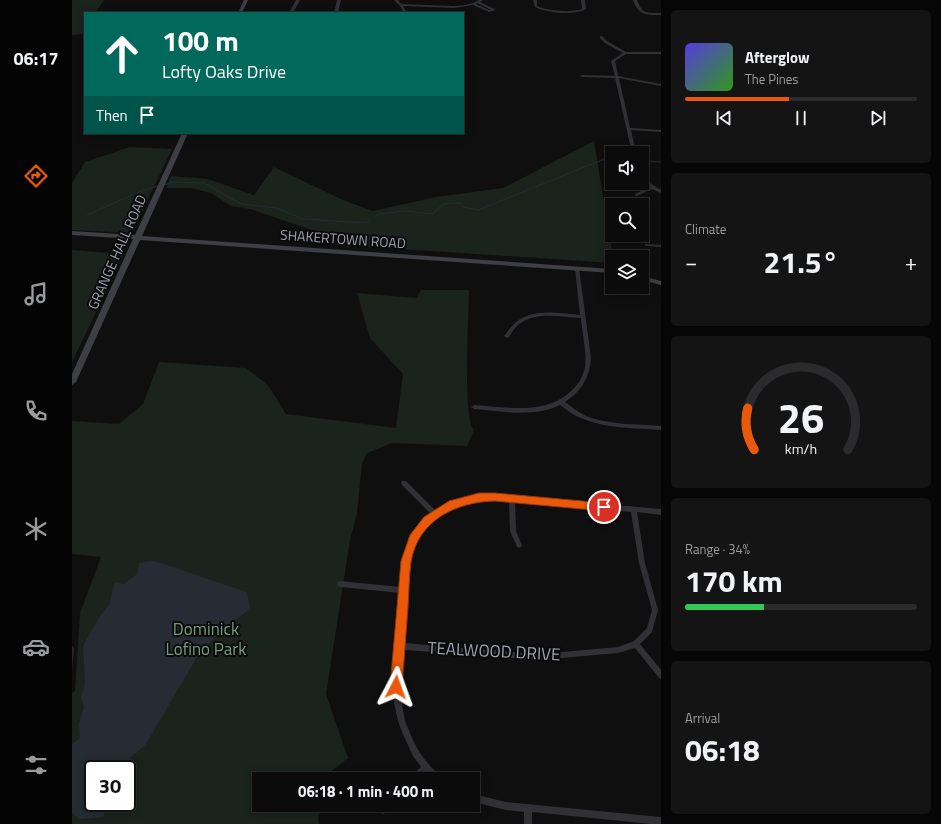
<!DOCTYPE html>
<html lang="en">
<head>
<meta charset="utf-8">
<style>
	:root { --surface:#0b0b0c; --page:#141415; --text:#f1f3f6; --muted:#9a9b9d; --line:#2b2b2d; --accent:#ea580c }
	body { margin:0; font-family:"Titillium Web",sans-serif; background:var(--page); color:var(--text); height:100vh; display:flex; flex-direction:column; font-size:15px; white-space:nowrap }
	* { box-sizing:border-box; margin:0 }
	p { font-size:13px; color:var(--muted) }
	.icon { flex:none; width:22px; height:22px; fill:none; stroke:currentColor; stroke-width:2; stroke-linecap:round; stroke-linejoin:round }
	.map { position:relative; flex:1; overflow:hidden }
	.details { display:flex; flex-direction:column; gap:10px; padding:10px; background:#060607; width:280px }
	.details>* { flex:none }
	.banner { position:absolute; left:12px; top:12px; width:380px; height:122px; border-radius:0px; box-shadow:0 2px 10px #0003,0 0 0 1px var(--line); background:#00695c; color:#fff; overflow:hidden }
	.fabs { position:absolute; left:533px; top:146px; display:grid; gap:8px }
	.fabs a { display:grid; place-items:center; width:44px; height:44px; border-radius:0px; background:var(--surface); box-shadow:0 2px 10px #0003,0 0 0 1px var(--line); font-size:20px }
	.speed { position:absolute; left:12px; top:760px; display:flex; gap:8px; font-size:20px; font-weight:700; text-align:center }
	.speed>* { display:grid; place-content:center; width:52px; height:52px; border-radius:50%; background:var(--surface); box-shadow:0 2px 10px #0003,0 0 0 1px var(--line); line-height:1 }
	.speed .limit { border:2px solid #111; border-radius:6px; background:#fff; color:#111 }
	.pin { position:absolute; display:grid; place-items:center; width:34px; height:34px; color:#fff; margin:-17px; border:2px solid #fff; border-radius:50%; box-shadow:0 1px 4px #0007 }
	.me { position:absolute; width:44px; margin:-22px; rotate:4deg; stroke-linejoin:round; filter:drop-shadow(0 0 3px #0008) }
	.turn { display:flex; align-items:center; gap:14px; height:84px; padding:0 12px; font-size:18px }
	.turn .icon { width:52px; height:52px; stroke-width:2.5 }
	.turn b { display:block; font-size:28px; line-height:34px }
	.then { display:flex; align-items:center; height:38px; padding:0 12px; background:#0003; gap:8px; font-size:15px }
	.big { font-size:30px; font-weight:700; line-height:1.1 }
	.details .widget { flex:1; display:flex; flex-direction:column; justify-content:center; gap:6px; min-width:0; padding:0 14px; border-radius:6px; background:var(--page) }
	.details .dial { align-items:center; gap:0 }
	.dial svg { height:104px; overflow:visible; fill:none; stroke:var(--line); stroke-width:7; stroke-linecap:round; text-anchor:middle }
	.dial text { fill:var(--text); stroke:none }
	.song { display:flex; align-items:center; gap:12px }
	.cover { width:48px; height:48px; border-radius:6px; background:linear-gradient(135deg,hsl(250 70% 55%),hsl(110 70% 35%)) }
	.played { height:4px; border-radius:2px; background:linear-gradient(90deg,var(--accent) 45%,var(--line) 45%) }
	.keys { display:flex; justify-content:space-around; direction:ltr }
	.heat { display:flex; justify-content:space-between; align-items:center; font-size:22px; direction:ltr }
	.charge { height:6px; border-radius:3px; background:linear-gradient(90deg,#34c759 34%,var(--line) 0) }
	.trip { position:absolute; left:180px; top:772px; width:228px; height:40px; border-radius:0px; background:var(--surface); box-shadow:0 2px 10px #0003,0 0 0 1px var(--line); font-weight:700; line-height:40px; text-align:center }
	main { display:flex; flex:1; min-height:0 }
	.dock { display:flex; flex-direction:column; width:72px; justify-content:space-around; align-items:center; background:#040405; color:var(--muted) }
	.dock .icon { width:28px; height:28px }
	.dock .on { color:var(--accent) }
	.dock b { font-size:18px; color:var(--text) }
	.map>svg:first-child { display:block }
</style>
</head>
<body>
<main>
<nav class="dock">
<b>06:17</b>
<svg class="icon on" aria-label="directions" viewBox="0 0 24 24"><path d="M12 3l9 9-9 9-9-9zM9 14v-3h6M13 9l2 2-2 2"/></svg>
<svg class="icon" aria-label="music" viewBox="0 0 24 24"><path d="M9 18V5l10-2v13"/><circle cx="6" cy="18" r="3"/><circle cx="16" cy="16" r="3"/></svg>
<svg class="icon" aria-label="phone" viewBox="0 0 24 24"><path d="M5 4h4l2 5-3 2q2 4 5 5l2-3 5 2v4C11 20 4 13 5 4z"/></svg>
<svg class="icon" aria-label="climate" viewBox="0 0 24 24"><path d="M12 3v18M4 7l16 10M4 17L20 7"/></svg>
<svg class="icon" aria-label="car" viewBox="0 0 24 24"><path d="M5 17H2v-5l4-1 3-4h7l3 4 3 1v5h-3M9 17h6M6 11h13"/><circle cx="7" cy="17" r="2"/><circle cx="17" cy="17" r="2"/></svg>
<svg class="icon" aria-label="filters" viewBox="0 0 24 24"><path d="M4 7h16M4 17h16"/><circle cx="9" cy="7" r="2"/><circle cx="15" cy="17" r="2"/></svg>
</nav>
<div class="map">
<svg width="589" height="824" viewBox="0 0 589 824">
	<rect width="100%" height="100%" fill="#0f0f10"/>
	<!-- green -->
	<path fill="#1b231d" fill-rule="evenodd" d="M0,0H32L23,13H13V34L0,35Z
		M522,141L541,257L540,263L239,243L243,231L178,209L159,206L139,193L119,188H94L99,176L136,179L182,195L202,167L271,200L301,211L364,197L431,188Z
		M58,147L100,149L60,233L0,230V183L13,162Z
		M0,250L52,254L0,362Z
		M349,290H397C397,313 390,418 402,430L395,446L320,443L295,453L290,464L285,513L278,540L254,694L276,758L257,773L256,779H187V805H249L246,818L247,824H0V693L3,691L8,613L29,557L0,554V421L47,424L71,404L87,362L174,368L196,385L214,414L324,428L331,374L298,338L285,293L344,298ZM21,769H55V803H21Z"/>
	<!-- water -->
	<path fill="#252c34" d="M79,561L86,562L175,592L178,608L129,650L74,744L57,759L53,769H21V803H38L31,817L7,819L0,813V745L8,738L7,724L12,707L9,697L13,684L11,646L28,616L37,605L43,582L52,584L65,574L67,563Z"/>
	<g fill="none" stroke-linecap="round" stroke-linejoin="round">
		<!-- stream -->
		<path stroke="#252c34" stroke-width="1" d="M570,161L589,162
			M92,185L102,182L132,183L169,204L205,208L231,219L295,223L299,220
			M15,215L69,191L86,186
			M303,217L306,214L334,211L361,214L371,204L388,203L392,207L406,210L530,160H540"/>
		<!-- street -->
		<path fill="#303035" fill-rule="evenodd" d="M224,0H228L221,13H217Z
			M265,0H269L266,13H262Z
			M322,0H326L329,4L382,6L393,5L401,3L407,0H411L408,2L424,10L417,12L401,5L382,8L331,6L335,13H331L329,7ZM406,3L419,10H417L404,4Z
			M461,0H465V6C476,11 499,13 510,9L509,0H513L514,9C502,16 475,13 463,7Z
			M561,0H565C570,14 575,13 589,13V15C574,15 567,16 561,0Z
			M528,36H530L535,41L554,52H589V54H554L543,61L546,76L589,84V86L547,78L558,128L589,130V132L559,130L564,153H560L543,78L510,77L508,76L510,75L543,76L539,61L551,53L533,43L528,38Z
			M570,178L589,190V193L580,189L565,196H563V194L577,187L570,181Z
			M573,244L589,245V247L575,246H573Z
			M505,266L507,268L519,358C518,377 509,392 493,402C500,407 506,412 514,416C537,425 564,424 589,426V430C563,428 534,429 509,418C501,415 495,410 488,405C462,418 430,411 402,409L399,407L402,405C433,407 471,415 497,393C505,386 511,378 513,367C515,353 510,333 509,318C488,317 461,310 444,327C441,330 439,334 437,337L435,338L432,336C435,333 437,329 440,326C457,307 486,313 508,315L503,268Z
			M330,481H334L364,511C384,499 400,495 423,494L589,509V515L565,512L573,563L586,610L580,632L568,644L589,670V679L587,678L563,648L546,653L468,660L332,650L329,698L333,721L341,740L346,750L353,760L361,769L370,776L371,779H361L354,773L348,779H338L339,776L349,767L341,756L330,732L326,721L321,698L329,593L268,587L266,586L265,584L266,582L268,581L329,587C330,579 329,570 331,562C334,543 345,526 359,514L330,485L329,483ZM407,500H423L437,501L438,531L445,547L447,548L449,547L450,545L444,531L443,501L559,512L567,563L580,610L575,628L562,641L546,647L468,654L332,643C333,626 334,608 335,591C336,581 335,570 337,560C343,537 359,517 381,507C389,503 398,502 407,500Z
			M401,794L434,802L589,817V824H579L460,812V824H452V812L434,810L401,802Z
			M310,805H320C318,809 315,812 311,814L308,813L307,810Z"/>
		<!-- secondary -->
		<path fill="#3e3f45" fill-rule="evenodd" d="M172,0H176L170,13H166Z
			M110,133H116L70,236L540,269V273L68,240L4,382L0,385V374L61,239L0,235V231L63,235Z
			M570,276L589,281V285L570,280Z"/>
	</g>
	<!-- shaded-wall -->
	<path fill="#28282c" d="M0,646L2,649L0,670Z"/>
	<!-- route -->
	<path fill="#ea580c" stroke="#983908" d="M407,493H423L532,503L537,507L532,511L423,501C384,502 346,520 339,562C337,577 337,592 336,607C334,634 332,660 330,687L329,691L324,692L320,691L318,687L329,561L338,535L352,517L377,501Z"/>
	<g text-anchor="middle" stroke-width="4" stroke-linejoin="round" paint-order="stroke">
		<!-- street labels -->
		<g font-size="14" fill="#9fa3b2" stroke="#0a0a0b">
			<text transform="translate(271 239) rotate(4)" y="5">SHAKERTOWN ROAD</text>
			<text transform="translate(45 252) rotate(-66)" y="5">GRANGE HALL ROAD</text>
		</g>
		<!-- near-park labels -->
		<g font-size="17" fill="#759e7c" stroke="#0a0a0b">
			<text x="134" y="635">Dominick<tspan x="134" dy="20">Lofino Park</tspan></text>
		</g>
		<!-- near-street labels -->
		<g font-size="17" fill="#9fa3b2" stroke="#0a0a0b">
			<text transform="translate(422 651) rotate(3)" y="6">TEALWOOD DRIVE</text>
		</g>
	</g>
</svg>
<div class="fabs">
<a><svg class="icon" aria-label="sound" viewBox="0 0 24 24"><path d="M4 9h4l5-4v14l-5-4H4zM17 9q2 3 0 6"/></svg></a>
<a><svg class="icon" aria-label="search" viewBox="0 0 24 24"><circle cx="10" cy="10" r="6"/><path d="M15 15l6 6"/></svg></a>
<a><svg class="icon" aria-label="layers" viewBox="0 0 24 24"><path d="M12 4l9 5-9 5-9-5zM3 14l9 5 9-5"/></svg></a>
</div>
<div class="speed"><div class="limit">30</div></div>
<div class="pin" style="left:532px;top:507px;background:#d93025"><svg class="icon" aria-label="arrive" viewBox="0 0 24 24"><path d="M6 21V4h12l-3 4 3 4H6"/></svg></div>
<svg class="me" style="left:324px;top:687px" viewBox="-20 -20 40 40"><path d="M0-17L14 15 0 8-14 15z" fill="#ea580c" stroke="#fff" stroke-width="4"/></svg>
<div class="trip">06:18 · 1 min · 400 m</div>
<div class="banner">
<div class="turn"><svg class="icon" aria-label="ahead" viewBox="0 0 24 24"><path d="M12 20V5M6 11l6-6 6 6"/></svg><div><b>100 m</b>Lofty Oaks Drive</div></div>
<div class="then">Then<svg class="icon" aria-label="arrive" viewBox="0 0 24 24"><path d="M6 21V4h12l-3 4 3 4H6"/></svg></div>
</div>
</div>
<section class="details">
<div class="widget">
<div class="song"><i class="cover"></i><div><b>Afterglow</b><p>The Pines</p></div></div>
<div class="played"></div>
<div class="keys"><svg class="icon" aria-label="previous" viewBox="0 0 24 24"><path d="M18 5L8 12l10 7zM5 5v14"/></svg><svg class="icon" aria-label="pause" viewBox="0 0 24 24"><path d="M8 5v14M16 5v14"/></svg><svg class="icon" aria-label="next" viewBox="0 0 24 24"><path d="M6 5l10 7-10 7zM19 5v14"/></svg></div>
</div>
<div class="widget"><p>Climate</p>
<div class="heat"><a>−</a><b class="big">21.5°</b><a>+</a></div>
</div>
<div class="widget dial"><svg viewBox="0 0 100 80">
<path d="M14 69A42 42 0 1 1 86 69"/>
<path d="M14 69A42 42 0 0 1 9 37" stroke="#ea580c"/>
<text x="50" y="56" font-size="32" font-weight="700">26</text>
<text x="50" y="72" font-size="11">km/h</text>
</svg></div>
<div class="widget"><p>Range · 34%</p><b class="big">170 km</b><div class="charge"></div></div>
<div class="widget"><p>Arrival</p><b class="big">06:18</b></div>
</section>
</main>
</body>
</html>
